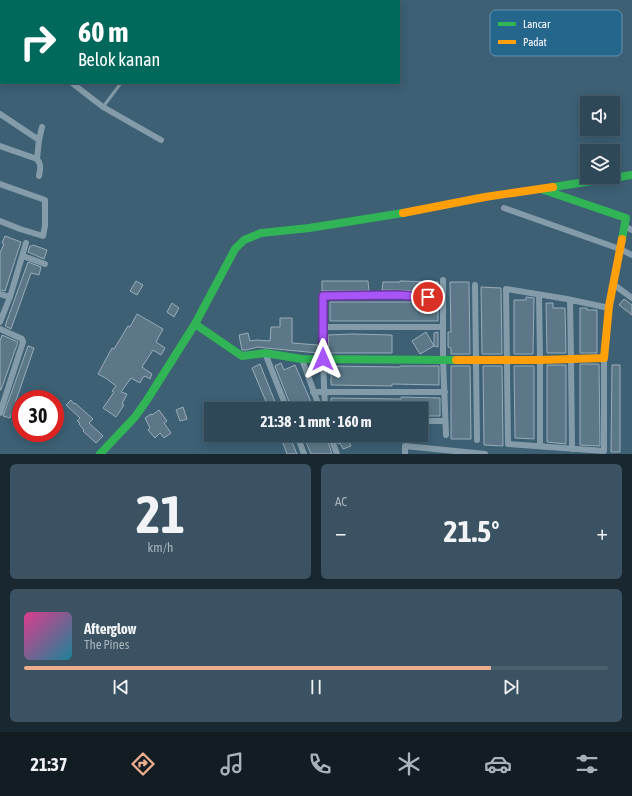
<!DOCTYPE html>
<html lang="id">
<head>
<meta charset="utf-8">
<style>
	:root { --surface:#2e4858; --page:#3a5261; --text:#f1f3f6; --muted:#a7b2ba; --line:#49606e; --accent:#eead8d }
	body { margin:0; font-family:"Asap Condensed",sans-serif; background:var(--page); color:var(--text); height:100vh; display:flex; flex-direction:column; font-size:15px; white-space:nowrap }
	* { box-sizing:border-box; margin:0 }
	p { font-size:13px; color:var(--muted) }
	.icon { flex:none; width:22px; height:22px; fill:none; stroke:currentColor; stroke-width:2; stroke-linecap:round; stroke-linejoin:round }
	.map { position:relative; height:454px; overflow:hidden }
	.drawer { display:flex; flex-direction:column; gap:10px; padding:10px; background:#192830; flex:1 }
	.drawer>* { flex:none }
	.top-card { position:absolute; left:0px; top:0px; width:400px; height:84px; box-shadow:0 2px 10px #0003,0 0 0 1px var(--line); background:#00695c; color:#fff; overflow:hidden }
	.tools { position:absolute; left:580px; top:96px; display:grid; gap:8px }
	.tools a { display:grid; place-items:center; width:40px; height:40px; border-radius:0px; background:var(--surface); box-shadow:0 2px 10px #0003,0 0 0 1px var(--line); font-size:20px }
	.speed { position:absolute; left:12px; top:390px; display:flex; gap:8px; font-size:20px; font-weight:700; text-align:center }
	.speed>* { display:grid; place-content:center; width:52px; height:52px; border-radius:50%; background:var(--surface); box-shadow:0 2px 10px #0003,0 0 0 1px var(--line); line-height:1 }
	.speed .limit { border:6px solid #d22; background:#fff; color:#111 }
	.pin { position:absolute; display:grid; place-items:center; width:34px; height:34px; color:#fff; margin:-17px; border:2px solid #fff; border-radius:50%; box-shadow:0 1px 4px #0007 }
	.me { position:absolute; width:44px; margin:-22px; rotate:0deg; stroke-linejoin:round; filter:drop-shadow(0 0 3px #0008) }
	.turn { display:flex; align-items:center; gap:14px; height:84px; padding:0 12px; font-size:18px }
	.turn .icon { width:52px; height:52px; stroke-width:2.5 }
	.turn b { display:block; font-size:28px; line-height:34px }
	.big { font-size:30px; font-weight:700; line-height:1.1 }
	.drawer .widget { flex:1; display:flex; flex-direction:column; justify-content:center; gap:6px; min-width:0; padding:0 14px; border-radius:6px; background:var(--page) }
	.drawer .dial { align-items:center; gap:0 }
	.dial b { font-size:52px; line-height:1 }
	.song { display:flex; align-items:center; gap:12px }
	.cover { width:48px; height:48px; border-radius:6px; background:linear-gradient(135deg,hsl(330 70% 55%),hsl(190 70% 35%)) }
	.played { height:4px; border-radius:2px; background:linear-gradient(90deg,var(--accent) 80%,var(--line) 80%) }
	.keys { display:flex; justify-content:space-around; direction:ltr }
	.heat { display:flex; justify-content:space-between; align-items:center; font-size:22px; direction:ltr }
	.drawer .tiles { flex:1; display:grid; gap:10px; grid-template-columns:1fr 1fr }
	.widget:last-child { grid-column:span 2 }
	.trip { position:absolute; left:204px; top:402px; width:224px; height:40px; border-radius:0px; background:var(--surface); box-shadow:0 2px 10px #0003,0 0 0 1px var(--line); font-weight:700; line-height:40px; text-align:center }
	.dock { display:flex; height:64px; justify-content:space-around; align-items:center; background:#121d23; color:var(--muted) }
	.dock .icon { width:28px; height:28px }
	.dock .on { color:var(--accent) }
	.dock b { font-size:18px; color:var(--text) }
	.map>svg:first-child { display:block }
</style>
</head>
<body>
<div class="map">
<svg width="632" height="454" viewBox="0 0 632 454">
	<rect width="100%" height="100%" fill="#3d6075"/>
	<!-- building -->
	<path fill="#5c7888" stroke="#99acb8" d="M5,236L21,242L5,291L0,290V253L4,244L2,243Z
		M33,245L47,250L44,259L28,252L30,246H32Z
		M28,262L41,267L39,275L31,273L11,329L5,326Z
		M136,281L143,285L137,295L130,291Z
		M322,281H368L369,291H322Z
		M400,281L438,282V291L382,290L383,282H400Z
		M450,282H469L470,354H451V348L448,347V332H451Z
		M481,287L501,288L502,354H482Z
		M526,297L534,298L533,354H514V300H526Z
		M624,299L632,305V315L619,305Z
		M330,302H438V321H330Z
		M172,303L179,308L174,317L167,312Z
		M546,303H553V308H565L566,353H547Z
		M580,308H587V310H597V353H580Z
		M137,314L163,329L156,342L165,348L161,355L153,350L142,367L152,374L150,379L145,376L144,377H143L140,383L131,378L121,392L127,394L122,404L124,405L116,417L103,408L114,392L112,391L116,386L107,379L98,374L112,348L114,349L128,326L130,327Z
		M280,318H292V343L318,345V353L266,348L258,347L246,350H242L239,335L248,333L250,341L256,340L270,341L271,327H280Z
		M426,332L434,346V333L438,332V347L434,346L420,354L412,341Z
		M352,334L392,335V353H328V346H329L328,335Z
		M2,335L18,342L1,390H0V341Z
		M28,346L34,348L10,418L3,416Z
		M281,363L284,370L295,365L314,409H292L275,366Z
		M260,364L265,377L278,409H269L267,404L252,368Z
		M580,364H599L600,446L580,445Z
		M547,365H566V444L547,442Z
		M612,365H620V452H611Z
		M328,366L400,367V366H439V385L392,384V386L331,385V374H328Z
		M451,366H470L471,439H451Z
		M483,366H502L503,446L484,445Z
		M514,366H534V439L515,438Z
		M401,397L440,398V416H421V409H401V406H331V398L401,399Z
		M71,400L74,404L75,403L93,419L89,423L103,436L96,443L83,431L84,430L79,424L80,423L77,421L80,418L66,405Z
		M183,407L187,419L180,421L176,410Z
		M159,410L167,421L164,423L171,433L164,438L160,433L155,438L148,430L150,428L145,418L151,414L152,415Z
		M280,435H289L297,454H287Z
		M303,435H326L332,454H311Z
		M335,435H364V436L349,441L351,446L343,449L340,443L338,444Z"/>
	<g fill="none" stroke-linecap="round" stroke-linejoin="round">
		<!-- lane -->
		<path stroke="#849ca9" stroke-width="3" d="M103,107L121,83"/>
		<!-- street -->
		<path stroke="#849ca9" stroke-width="6" d="M78,1V0
			M0,31L1,32
			M72,83L103,107L161,140
			M0,114L39,140
			M0,146L37,159C42,165 40,169 39,176
			M37,159L39,140L42,127
			M0,184L45,200V226L43,236L20,229L0,221
			M504,208L620,249L632,255
			M624,226L632,230
			M23,256L45,264
			M443,280V359L446,435
			M613,284L632,298
			M475,285L477,440
			M0,294L10,297
			M539,295L540,360V446
			M570,300L571,359L572,449
			M0,322L10,297L26,243
			M323,327H443
			M0,329L20,338L22,339L23,342L0,413
			M265,353L287,409
			M604,358V451L508,444L506,289L567,299L609,308
			M302,359L320,409
			M313,392H445
			M325,409L323,359V296L397,295L443,297
			M421,421H445
			M297,435L304,454
			M330,435L337,454
			M405,454V446L485,454"/>
		<!-- fast -->
		<path stroke="#30b455" stroke-width="8" d="M553,187L632,175
			M544,190L626,218L622,239
			M195,324L242,356L265,353L302,359L456,360
			M100,454L135,417L147,400L195,324L235,249L244,240L261,233L309,228L403,213"/>
		<!-- slow -->
		<path stroke="#ff9f0a" stroke-width="8" d="M403,213L485,197L553,187
			M456,360H540L604,358L609,306L622,239"/>
	</g>
	<g fill="none" stroke-linecap="round" stroke-linejoin="round">
		<!-- route casing -->
		<g stroke="#6d37a1" stroke-width="10">
			<path id="route" d="M323,359V296L397,295L428,297"/>
		</g>
		<!-- route -->
		<use href="#route" stroke="#a855f7" stroke-width="7"/>
	</g>
	<!-- legend -->
	<rect x="490" y="10" width="132" height="46" rx="6" fill="#25668d" stroke="#6694af" stroke-width="1"/>
	<rect x="498" y="22" width="18" height="4" fill="#30b455"/>
	<rect x="498" y="40" width="18" height="4" fill="#ff9f0a"/>
	<g font-size="11" fill="#fff">
		<text x="523" y="28">Lancar</text>
		<text x="523" y="46">Padat</text>
	</g>
</svg>
<div class="tools">
<a><svg class="icon" aria-label="sound" viewBox="0 0 24 24"><path d="M4 9h4l5-4v14l-5-4H4zM17 9q2 3 0 6"/></svg></a>
<a><svg class="icon" aria-label="layers" viewBox="0 0 24 24"><path d="M12 4l9 5-9 5-9-5zM3 14l9 5 9-5"/></svg></a>
</div>
<div class="speed"><div class="limit">30</div></div>
<div class="pin" style="left:428px;top:297px;background:#d93025"><svg class="icon" aria-label="arrive" viewBox="0 0 24 24"><path d="M6 21V4h12l-3 4 3 4H6"/></svg></div>
<svg class="me" style="left:323px;top:359px" viewBox="-20 -20 40 40"><path d="M0-17L14 15 0 8-14 15z" fill="#a855f7" stroke="#fff" stroke-width="4"/></svg>
<div class="trip">21:38 · 1 mnt · 160 m</div>
<div class="top-card">
<div class="turn"><svg class="icon" aria-label="right" viewBox="0 0 24 24"><path d="M7 20v-9h11M14 6l5 5-5 5"/></svg><div><b>60 m</b>Belok kanan</div></div>
</div>
</div>
<section class="drawer">
<div class="tiles">
<div class="widget dial"><b>21</b><p>km/h</p></div>
<div class="widget"><p>AC</p>
<div class="heat"><a>−</a><b class="big">21.5°</b><a>+</a></div>
</div>
<div class="widget">
<div class="song"><i class="cover"></i><div><b>Afterglow</b><p>The Pines</p></div></div>
<div class="played"></div>
<div class="keys"><svg class="icon" aria-label="previous" viewBox="0 0 24 24"><path d="M18 5L8 12l10 7zM5 5v14"/></svg><svg class="icon" aria-label="pause" viewBox="0 0 24 24"><path d="M8 5v14M16 5v14"/></svg><svg class="icon" aria-label="next" viewBox="0 0 24 24"><path d="M6 5l10 7-10 7zM19 5v14"/></svg></div>
</div>
</div>
</section>
<nav class="dock">
<b>21:37</b>
<svg class="icon on" aria-label="directions" viewBox="0 0 24 24"><path d="M12 3l9 9-9 9-9-9zM9 14v-3h6M13 9l2 2-2 2"/></svg>
<svg class="icon" aria-label="music" viewBox="0 0 24 24"><path d="M9 18V5l10-2v13"/><circle cx="6" cy="18" r="3"/><circle cx="16" cy="16" r="3"/></svg>
<svg class="icon" aria-label="phone" viewBox="0 0 24 24"><path d="M5 4h4l2 5-3 2q2 4 5 5l2-3 5 2v4C11 20 4 13 5 4z"/></svg>
<svg class="icon" aria-label="climate" viewBox="0 0 24 24"><path d="M12 3v18M4 7l16 10M4 17L20 7"/></svg>
<svg class="icon" aria-label="car" viewBox="0 0 24 24"><path d="M5 17H2v-5l4-1 3-4h7l3 4 3 1v5h-3M9 17h6M6 11h13"/><circle cx="7" cy="17" r="2"/><circle cx="17" cy="17" r="2"/></svg>
<svg class="icon" aria-label="filters" viewBox="0 0 24 24"><path d="M4 7h16M4 17h16"/><circle cx="9" cy="7" r="2"/><circle cx="15" cy="17" r="2"/></svg>
</nav>
</body>
</html>
